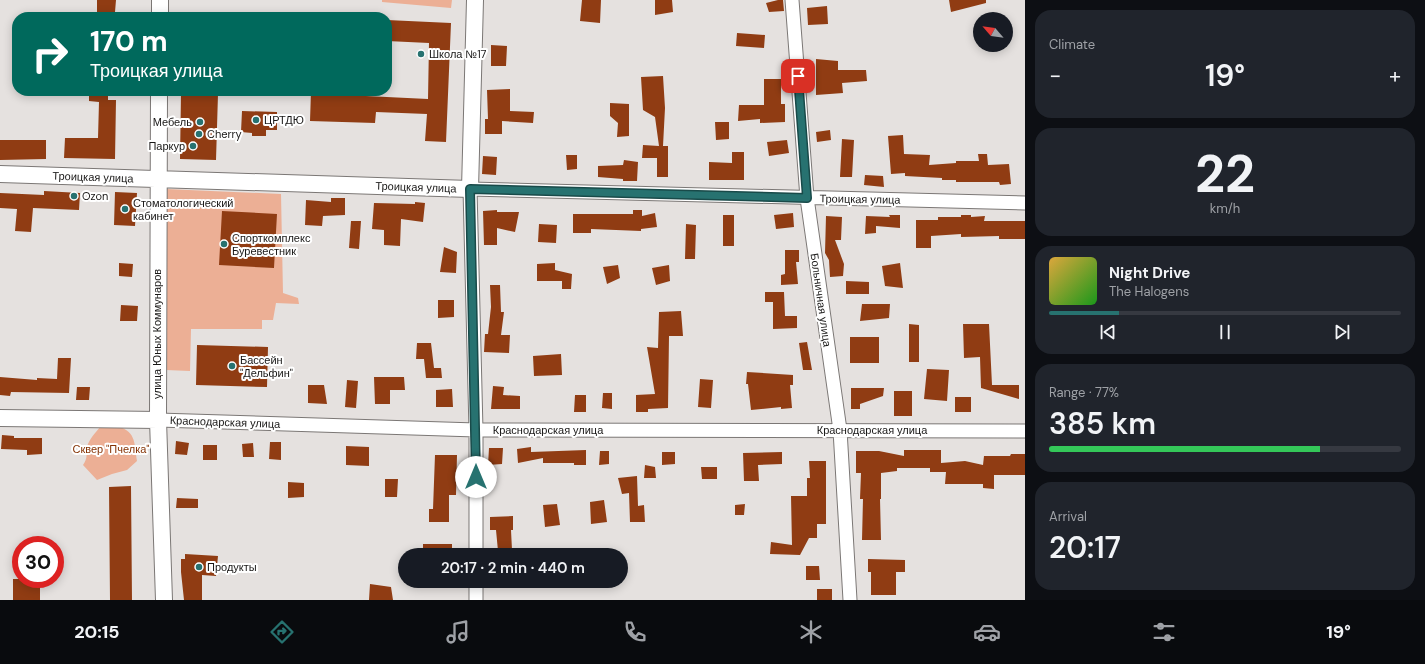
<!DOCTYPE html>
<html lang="en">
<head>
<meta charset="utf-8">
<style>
	:root { --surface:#171b24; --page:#20242c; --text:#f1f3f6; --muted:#9ea1a6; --line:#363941; --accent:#277270 }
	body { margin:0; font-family:"DM Sans",sans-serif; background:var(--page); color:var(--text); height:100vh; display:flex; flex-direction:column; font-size:15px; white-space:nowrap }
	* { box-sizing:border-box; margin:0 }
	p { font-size:13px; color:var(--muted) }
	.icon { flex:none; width:22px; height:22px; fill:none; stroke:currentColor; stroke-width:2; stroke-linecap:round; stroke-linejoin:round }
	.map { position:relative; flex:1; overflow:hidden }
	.panel { display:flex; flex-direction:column; gap:10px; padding:10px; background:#0d0f14; width:400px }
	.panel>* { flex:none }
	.hud { position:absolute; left:12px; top:12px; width:380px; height:84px; border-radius:16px; box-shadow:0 2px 10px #0003; background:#00695c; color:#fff; overflow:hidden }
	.needle { width:26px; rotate:298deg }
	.buttons { position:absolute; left:973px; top:12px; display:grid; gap:8px }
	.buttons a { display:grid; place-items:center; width:40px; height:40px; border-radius:50%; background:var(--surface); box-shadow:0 2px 10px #0003; font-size:20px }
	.speed { position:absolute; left:12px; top:536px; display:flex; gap:8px; font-size:20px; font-weight:700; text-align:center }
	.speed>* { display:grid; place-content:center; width:52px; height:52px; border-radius:50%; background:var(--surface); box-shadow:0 2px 10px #0003; line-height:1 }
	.speed .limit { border:6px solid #d22; background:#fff; color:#111 }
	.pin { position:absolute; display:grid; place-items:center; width:34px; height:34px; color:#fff; margin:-17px; border-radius:8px; box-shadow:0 2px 6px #0006 }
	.me { position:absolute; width:44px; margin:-22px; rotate:0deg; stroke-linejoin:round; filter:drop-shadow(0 0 3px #0008) }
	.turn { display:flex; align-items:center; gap:14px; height:84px; padding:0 12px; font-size:18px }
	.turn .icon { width:52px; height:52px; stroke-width:2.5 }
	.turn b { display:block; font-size:28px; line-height:34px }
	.big { font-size:30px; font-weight:600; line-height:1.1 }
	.panel .widget { flex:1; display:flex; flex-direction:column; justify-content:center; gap:6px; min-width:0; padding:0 14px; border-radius:16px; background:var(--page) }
	.panel .dial { align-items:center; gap:0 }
	.dial b { font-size:52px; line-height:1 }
	.song { display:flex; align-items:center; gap:12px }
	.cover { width:48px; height:48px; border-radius:6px; background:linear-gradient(135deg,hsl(40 70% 55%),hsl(120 70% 35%)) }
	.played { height:4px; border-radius:2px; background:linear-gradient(90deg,var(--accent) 20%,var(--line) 20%) }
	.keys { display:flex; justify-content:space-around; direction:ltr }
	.heat { display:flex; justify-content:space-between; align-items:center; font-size:22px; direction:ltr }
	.charge { height:6px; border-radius:3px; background:linear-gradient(90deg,#34c759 77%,var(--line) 0) }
	.trip { position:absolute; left:398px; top:548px; width:230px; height:40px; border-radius:20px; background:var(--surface); box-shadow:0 2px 10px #0003; font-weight:600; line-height:40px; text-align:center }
	.dock { display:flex; height:64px; justify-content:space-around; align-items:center; background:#090b0e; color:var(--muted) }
	.dock .icon { width:28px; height:28px }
	.dock .current { color:var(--accent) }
	.dock b { font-size:18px; color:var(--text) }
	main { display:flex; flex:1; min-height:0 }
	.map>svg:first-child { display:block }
</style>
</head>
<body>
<main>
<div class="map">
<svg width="1025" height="600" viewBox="0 0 1025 600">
	<rect width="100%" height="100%" fill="#e5e1df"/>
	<!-- park -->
	<path fill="#ecaf95" d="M382,0H452L451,8L382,2Z
		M166,189L281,194L283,293L298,298L299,304L276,303L273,320H262V329H191L190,371L166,370Z
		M114,425C136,431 134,440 137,461L127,470L112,474L97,480L83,465C88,458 86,455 87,447C89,439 96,432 101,426Z"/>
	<!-- building -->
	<path fill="#903c13" d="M97,0H116L115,12H110V17H97Z
		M582,0H601L600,23L580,21Z
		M655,0H672L673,12L655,15Z
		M778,0H783L784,11L769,12L766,3Z
		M949,0H986V3L951,12Z
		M827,6L828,24L808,25L807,8Z
		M387,20L451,23L446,142L425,141L427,114L376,112L375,123L310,121L311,91H366V96L428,99L429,43L387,41Z
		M737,33L765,35L764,48L736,46Z
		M491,45L507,46L506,66H491Z
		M816,59L838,61V70H866L867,81L842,83L843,93L816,95Z
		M663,76L665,108L663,146H662H668V177H657V158H642L643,145L659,146L655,117L643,110L641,77Z
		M764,79H781V104H785V122L760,123V119L738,121L739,105H764Z
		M510,89V111L534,112L533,123L502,121V134H485V119H488L487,90Z
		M89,91H108V100H116L115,159L64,158L65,138H98L99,102L89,101Z
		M181,93L218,94L216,160L180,159Z
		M610,103L629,104V136L617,137L618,123L610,116Z
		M242,111L277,112V130H266V136H252V133L241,132Z
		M715,122H729V139L716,140Z
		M830,130L831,140L817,142L816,132Z
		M903,135L904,154L930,155L929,165L956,163V161H979L978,154H987L988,165L1009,164L1011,184L1000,185L999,182H956V180H942V178L905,176V173L891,174L888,136Z
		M842,139L854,140L852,177H840Z
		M0,140H46V159L0,160Z
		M787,140L789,153L769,156L767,142Z
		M732,152H744V180H709V162L732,163Z
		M566,155H577V169L567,170Z
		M483,156L497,157L496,175L482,174Z
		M624,160L638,162L637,181H623V179L598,177V166L623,165Z
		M865,175L883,176L884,187L864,185Z
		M44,191L80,193L79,210L33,208L31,232L15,231L17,209L0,208V193L44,195Z
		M115,192L137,193L135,226L114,225Z
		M331,198H345V215L323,216L322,226L305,225L306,200L331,202Z
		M415,202L425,203L423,222L401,219L400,246L384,245V230L372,229L374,203L415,204Z
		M497,210V212H519L515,232L497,228V245H484L483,211Z
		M633,210H642V216L655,213L657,227L641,229V231L591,229V233H573V214H633Z
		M222,211L277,214L274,268L219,265Z
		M793,213L794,227L776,229L774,215Z
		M723,215H734V246H723Z
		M889,215H900V228L876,226V233L865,234L866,216L890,217Z
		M961,215H971V217L985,216L984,221H1025V239H999V236L961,237V234L931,236V248H916V220H938V217H961Z
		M826,216L842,217L841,240H835L844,264L843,276L830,277L829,260L825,253Z
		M351,221H361L359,249L349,248Z
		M539,224L557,225L556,243L538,242Z
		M686,224L696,225L695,259H685Z
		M444,247L457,252L456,273L440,272Z
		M785,250H799V262H796L798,284L781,285V275L785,274Z
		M119,263L133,264L132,277L119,276Z
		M555,263V270L572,274L571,289H562V281H537V264Z
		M900,263L903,288L885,286L882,266Z
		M618,265L620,278L607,284L603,267Z
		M669,265L670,281L656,285L652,268Z
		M846,281L869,282V294H846Z
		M490,285H500L501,312H504L501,335H510L509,353L484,352L485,334H488L491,307Z
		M765,292H784L785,316H797V328L773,329V302H765Z
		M438,300H454V317L438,318Z
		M862,304H890L889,318L860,321Z
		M121,305L138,306L137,321H120Z
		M681,311L683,336H669L668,408L648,409V412H636V395L655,394L647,347L658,348L659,312Z
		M909,324L919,325V362H909Z
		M963,324H989L992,385H1019V399L981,388L980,357L964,358Z
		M850,337H879V363H850Z
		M807,342L812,370H803L799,343Z
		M417,343H431L434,368H441L442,378H426L424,359H416Z
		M197,345L268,347L267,387L196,385Z
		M561,354L562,375L534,376L533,356Z
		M58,358H71L69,393L11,392L10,396L0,395V377L37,380V378L57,379Z
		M927,369L949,370L947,401L924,399Z
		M747,372L793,375V385H790L792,408L781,409V407L751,410L748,384H746Z
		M374,377H404L405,390H390V404H375Z
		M700,379L713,380L711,408L698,407Z
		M347,380L358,381L356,408L345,407Z
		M308,385H324L327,404L308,403Z
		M493,386L504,387L503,395L520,396V409H491Z
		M77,387H90L89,400H76Z
		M851,388H884L883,396L860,404V409H851Z
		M452,389L453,407H436V390Z
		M894,391H912V416H894Z
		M603,393H612V409L602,408Z
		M575,395H586V412H574Z
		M955,397H971V412H955Z
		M2,435L14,436V438H42V454L27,455V450L1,449Z
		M176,441L189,443L187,455L175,454Z
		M270,442H281V460L269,459Z
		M253,443L254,457H243L242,444Z
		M203,445H217V460H203Z
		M346,446L369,447V466L346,465Z
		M531,447V452L586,450V465H574V463H543V458L518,463L517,449Z
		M489,448H503L502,464L488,465Z
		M904,450H941V463L965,461L983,465L984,456H1010L1011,454H1025V475H994V489L983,488V484H945L946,472H930V468H897V471L881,473V499H880L881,540H862L863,499H860L861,473H856V451H879L904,456Z
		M600,451H609V464L599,465Z
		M662,452H675V464L662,465Z
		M782,452V464L758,465L759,481H744L743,453Z
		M435,455H457L456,495H449V522H429V509H433Z
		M809,461H826V524H817V538H809L800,555L770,554L771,542L792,545L791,496H807V478H810Z
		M645,465L655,467L656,478H644Z
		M701,467H717V479H702Z
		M637,476L638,506L644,505L645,522H630L629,493L622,494L618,478Z
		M385,479H398L397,497H385Z
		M288,482L304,483V497L288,498Z
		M131,486L132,600H110L109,487Z
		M177,498L198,499V508H176Z
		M604,500L607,522L591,524L590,502Z
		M557,504L560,525L545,527L543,505Z
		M745,504L744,515H735V505Z
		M513,516V530H511L512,550L498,551L496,530H490V517Z
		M423,544H452V555H423Z
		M185,554L218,556L216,576L202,575V600H184L181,572V559H185Z
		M868,559L905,560V572H896V595H871V572H868Z
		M806,566H819L820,580H806Z
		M13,579H40V600H13Z
		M370,584L391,587L393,600H369Z
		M817,589H832V600H817Z"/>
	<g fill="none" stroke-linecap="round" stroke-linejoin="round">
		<!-- minor casing -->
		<g stroke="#7b7775" stroke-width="15">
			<path id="minor" d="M792,0L807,198L840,430L850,600
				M158,420L476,430L1025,431
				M476,555V430L470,189L1025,203
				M476,581V600"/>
		</g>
		<!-- tertiary casing -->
		<g stroke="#7b7775" stroke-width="18">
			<path id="tertiary" d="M160,17V0
				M159,91L158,420L164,600
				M0,174L470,189L475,0
				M0,418L158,420"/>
		</g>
		<!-- minor -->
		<use href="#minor" stroke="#fff" stroke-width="13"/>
		<!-- tertiary -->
		<use href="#tertiary" stroke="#fff" stroke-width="16"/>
	</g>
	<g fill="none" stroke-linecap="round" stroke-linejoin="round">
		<!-- route casing -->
		<g stroke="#194a49" stroke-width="10">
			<path id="route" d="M476,477L470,189L807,198L798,76"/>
		</g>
		<!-- route -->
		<use href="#route" stroke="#277270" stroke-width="7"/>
	</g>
	<!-- markers -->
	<g fill="#277270" stroke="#fff" stroke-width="1.5">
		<circle cx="421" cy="54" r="4"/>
		<circle cx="256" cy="120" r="4"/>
		<circle cx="200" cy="122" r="4"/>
		<circle cx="199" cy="134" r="4"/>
		<circle cx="193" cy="146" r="4"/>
		<circle cx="74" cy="196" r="4"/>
		<circle cx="125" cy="209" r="4"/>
		<circle cx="224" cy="244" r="4"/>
		<circle cx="232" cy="366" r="4"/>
		<circle cx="199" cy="567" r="4"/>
	</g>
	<g text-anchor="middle" stroke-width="4" stroke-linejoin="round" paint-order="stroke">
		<!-- poi labels -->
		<g font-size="11" fill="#181716" stroke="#fff" text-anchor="start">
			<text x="429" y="58">Школа №17</text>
			<text x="264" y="124">ЦРТДЮ</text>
			<text x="192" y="126" text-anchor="end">Мебель</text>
			<text x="207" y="138">Cherry</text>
			<text x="185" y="150" text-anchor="end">Паркур</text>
			<text x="82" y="200">Ozon</text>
			<text x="133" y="207">Стоматологический<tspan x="133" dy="13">кабинет</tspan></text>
			<text x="232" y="242">Cпорткомплекс<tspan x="232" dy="13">Буревестник</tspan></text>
			<text x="240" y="364">Бассейн<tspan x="240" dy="13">"Дельфин"</tspan></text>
			<text x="207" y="571">Продукты</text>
		</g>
		<!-- street labels -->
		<g font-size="11" fill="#181716" stroke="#fff">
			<text transform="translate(93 177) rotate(2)" y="4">Троицкая улица</text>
			<text transform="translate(416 187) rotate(2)" y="4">Троицкая улица</text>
			<text transform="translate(860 199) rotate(1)" y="4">Троицкая улица</text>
			<text transform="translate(821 300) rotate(82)" y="4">Больничная улица</text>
			<text transform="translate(157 334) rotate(-90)" y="4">улица Юных Коммунаров</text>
			<text transform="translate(225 422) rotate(2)" y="4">Краснодарская улица</text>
			<text x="548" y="434">Краснодарская улица</text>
			<text x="872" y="434">Краснодарская улица</text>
		</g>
		<!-- park labels -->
		<g font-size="11" fill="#853305" stroke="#fff">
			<text x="111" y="453">Сквер "Пчелка"</text>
		</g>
	</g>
</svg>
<div class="buttons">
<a><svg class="needle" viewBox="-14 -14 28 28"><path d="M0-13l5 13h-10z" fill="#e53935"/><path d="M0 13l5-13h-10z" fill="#9ea1a6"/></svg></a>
</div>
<div class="speed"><div class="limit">30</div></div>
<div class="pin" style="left:798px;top:76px;background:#d93025"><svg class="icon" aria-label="arrive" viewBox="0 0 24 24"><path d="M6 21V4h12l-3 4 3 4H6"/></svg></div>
<svg class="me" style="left:476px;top:477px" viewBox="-20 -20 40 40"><circle r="19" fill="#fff"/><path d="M0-13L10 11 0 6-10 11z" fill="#277270"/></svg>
<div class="trip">20:17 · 2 min · 440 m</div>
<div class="hud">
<div class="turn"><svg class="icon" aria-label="right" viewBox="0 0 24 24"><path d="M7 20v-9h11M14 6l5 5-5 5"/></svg><div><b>170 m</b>Троицкая улица</div></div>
</div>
</div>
<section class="panel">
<div class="widget"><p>Climate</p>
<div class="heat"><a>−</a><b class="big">19°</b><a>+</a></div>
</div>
<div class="widget dial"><b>22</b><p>km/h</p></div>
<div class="widget">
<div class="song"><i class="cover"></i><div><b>Night Drive</b><p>The Halogens</p></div></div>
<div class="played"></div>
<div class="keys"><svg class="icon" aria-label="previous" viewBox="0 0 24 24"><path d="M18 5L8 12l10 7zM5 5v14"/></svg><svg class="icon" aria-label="pause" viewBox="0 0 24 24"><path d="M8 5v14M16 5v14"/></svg><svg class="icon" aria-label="next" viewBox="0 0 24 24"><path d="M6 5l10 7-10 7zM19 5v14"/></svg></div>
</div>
<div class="widget"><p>Range · 77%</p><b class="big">385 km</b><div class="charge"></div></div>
<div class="widget"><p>Arrival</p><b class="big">20:17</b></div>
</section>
</main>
<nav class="dock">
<b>20:15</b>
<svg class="icon current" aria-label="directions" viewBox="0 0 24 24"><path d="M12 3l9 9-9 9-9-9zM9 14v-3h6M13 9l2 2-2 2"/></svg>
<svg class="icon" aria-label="music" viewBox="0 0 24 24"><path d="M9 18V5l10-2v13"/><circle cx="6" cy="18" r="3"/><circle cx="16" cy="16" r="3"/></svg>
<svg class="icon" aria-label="phone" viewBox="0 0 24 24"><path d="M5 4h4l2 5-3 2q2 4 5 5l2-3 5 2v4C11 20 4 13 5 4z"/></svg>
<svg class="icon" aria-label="climate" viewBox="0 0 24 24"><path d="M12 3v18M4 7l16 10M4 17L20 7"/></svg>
<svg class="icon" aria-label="car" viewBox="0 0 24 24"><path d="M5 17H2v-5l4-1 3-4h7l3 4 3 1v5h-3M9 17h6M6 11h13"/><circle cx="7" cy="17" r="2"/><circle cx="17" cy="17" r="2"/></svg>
<svg class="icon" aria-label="filters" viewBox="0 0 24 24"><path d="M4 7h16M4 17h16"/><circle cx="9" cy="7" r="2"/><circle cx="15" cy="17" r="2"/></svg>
<b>19°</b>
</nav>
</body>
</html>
